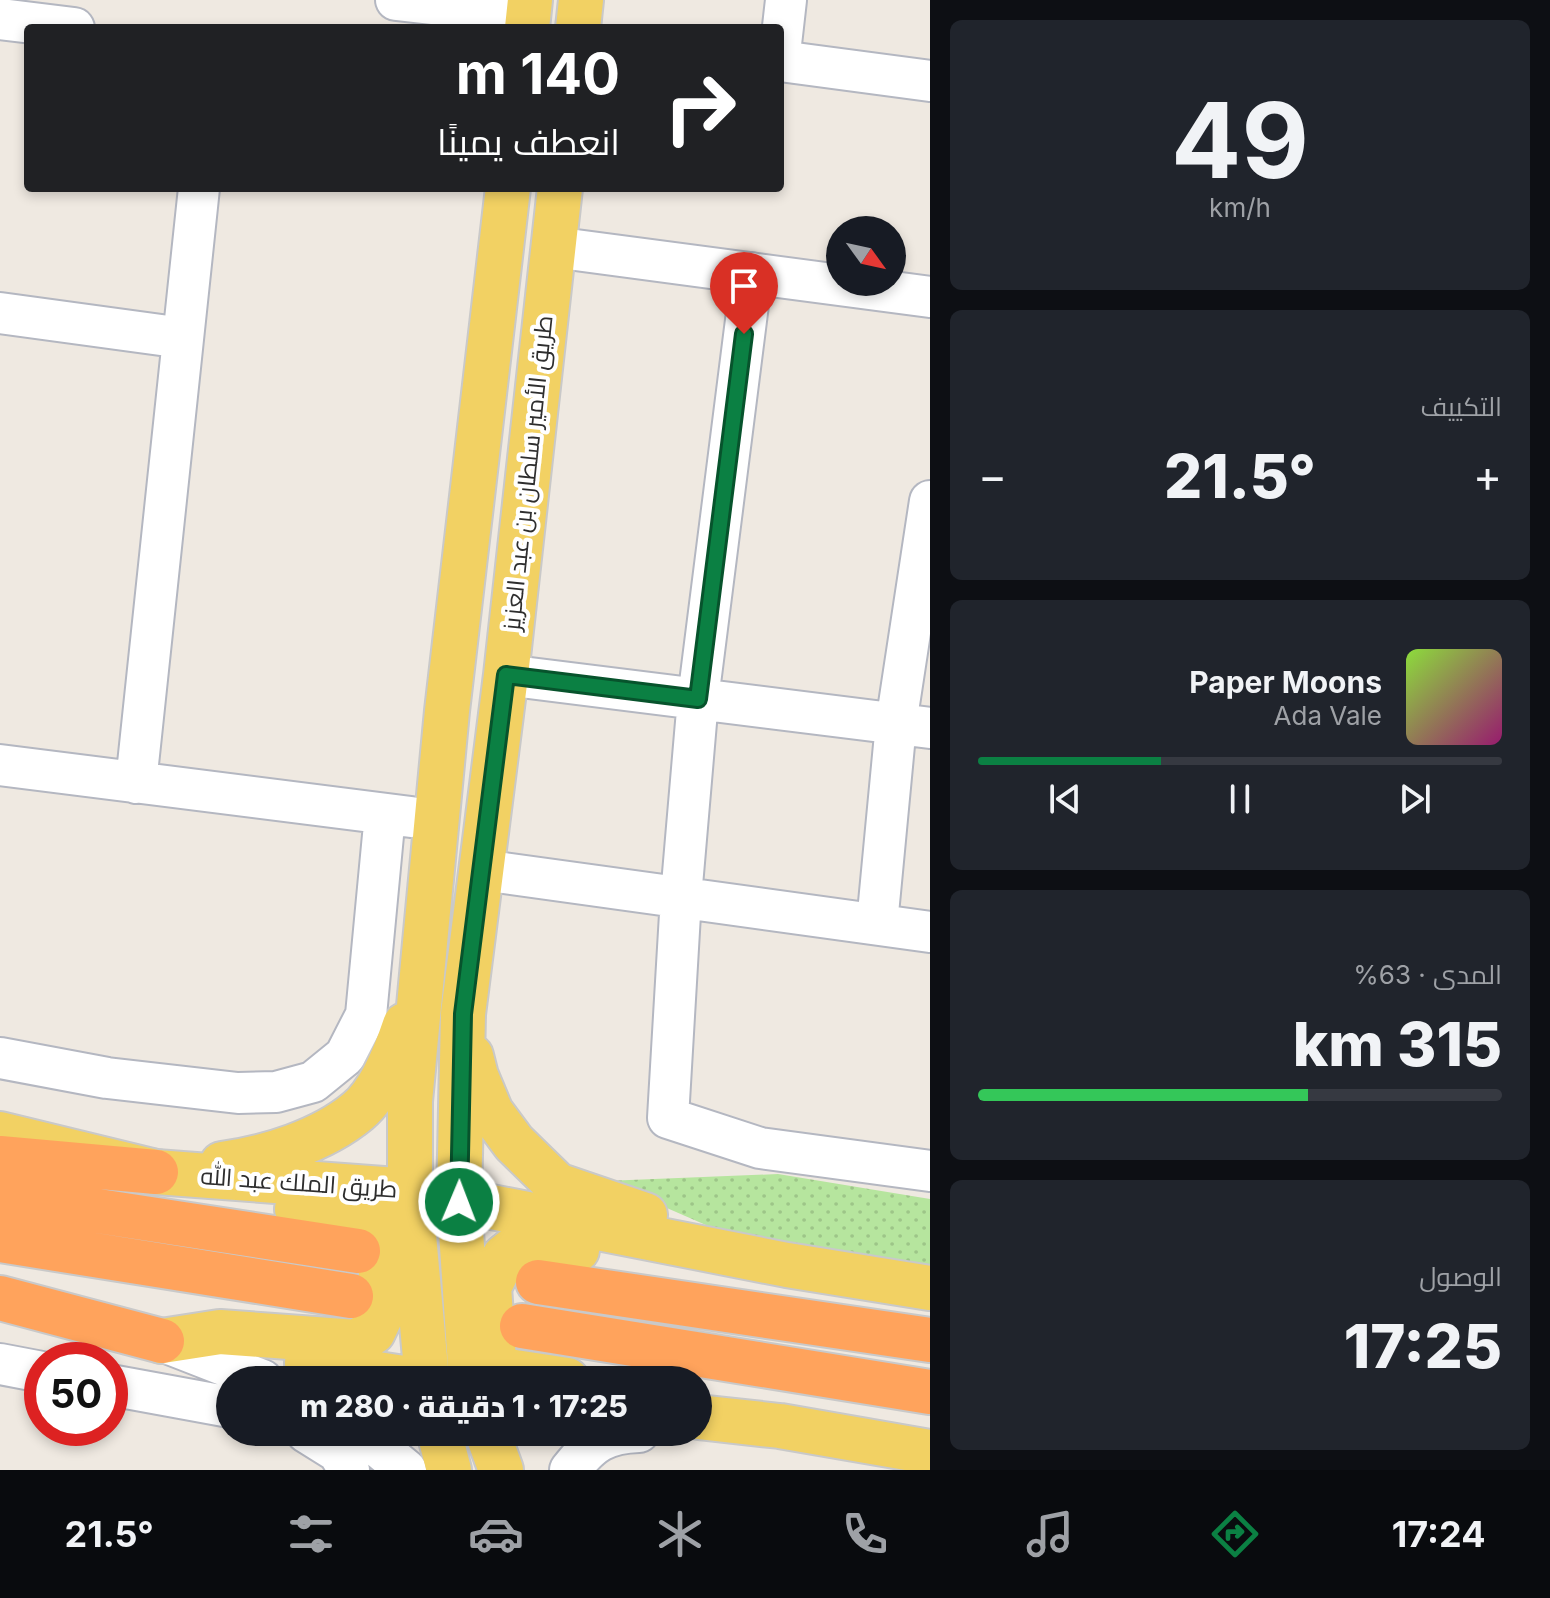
<!DOCTYPE html>
<html lang="ar">
<head>
<meta charset="utf-8">
<style>
	:root { --surface:#171b24; --page:#20242c; --text:#f1f3f6; --muted:#9ea1a6; --line:#363941; --accent:#0b8043 }
	body { margin:0; font-family:Inter,Cairo,sans-serif; background:var(--page); color:var(--text); direction:rtl; height:100vh; display:flex; flex-direction:column; font-size:30px; white-space:nowrap }
	* { box-sizing:border-box; margin:0 }
	p { font-size:26px; color:var(--muted) }
	.icon { flex:none; width:44px; height:44px; fill:none; stroke:currentColor; stroke-width:2; stroke-linecap:round; stroke-linejoin:round }
	.map { position:relative; flex:1; overflow:hidden; direction:ltr }
	.details { display:flex; flex-direction:column; gap:20px; padding:20px; background:#0d0f14; width:620px }
	.details>* { flex:none }
	.banner { position:absolute; left:24px; top:24px; width:760px; height:168px; border-radius:8px; box-shadow:0 4px 12px #0003; direction:rtl; background:#202124; color:#fff; overflow:hidden }
	.needle { width:52px; rotate:123deg }
	.fabs { position:absolute; left:826px; top:216px; display:grid; gap:16px }
	.fabs a { display:grid; place-items:center; width:80px; height:80px; border-radius:50%; background:var(--surface); box-shadow:0 4px 12px #0003; font-size:40px }
	.speed { position:absolute; left:24px; top:1342px; display:flex; gap:16px; font-size:40px; font-weight:700; text-align:center }
	.speed>* { display:grid; place-content:center; width:104px; height:104px; border-radius:50%; background:var(--surface); box-shadow:0 4px 12px #0003; line-height:1 }
	.speed .limit { border:12px solid #d22; background:#fff; color:#111 }
	.pin { position:absolute; display:grid; place-items:center; width:68px; height:68px; color:#fff; margin:-82px -34px; border-radius:50% 50% 50% 0; rotate:-45deg; box-shadow:0 0 8px #0007 }
	.pin .icon { rotate:45deg }
	.me { position:absolute; width:88px; margin:-44px; rotate:1deg; stroke-linejoin:round; filter:drop-shadow(0 0 6px #0008) }
	.turn { display:flex; align-items:center; gap:28px; height:168px; padding:0 32px; font-size:36px }
	.turn .icon { width:104px; height:104px; stroke-width:2.5 }
	.turn b { display:block; font-size:56px; line-height:68px }
	.big { font-size:60px; font-weight:800; line-height:1.1 }
	.details .widget { flex:1; display:flex; flex-direction:column; justify-content:center; gap:12px; min-width:0; padding:0 28px; border-radius:12px; background:var(--page) }
	.details .dial { align-items:center; gap:0 }
	.dial b { font-size:104px; line-height:1 }
	.song { display:flex; align-items:center; gap:24px }
	.cover { width:96px; height:96px; border-radius:12px; background:linear-gradient(135deg,hsl(90 70% 55%),hsl(320 70% 35%)) }
	.played { height:8px; border-radius:4px; background:linear-gradient(90deg,var(--accent) 35%,var(--line) 35%) }
	.keys { display:flex; justify-content:space-around; direction:ltr }
	.heat { display:flex; justify-content:space-between; align-items:center; font-size:44px; direction:ltr }
	.charge { height:12px; border-radius:6px; background:linear-gradient(90deg,#34c759 63%,var(--line) 0) }
	.trip { position:absolute; left:216px; top:1366px; width:496px; height:80px; border-radius:40px; background:var(--surface); box-shadow:0 4px 12px #0003; font-weight:800; line-height:80px; text-align:center; direction:rtl }
	.tab-bar { display:flex; height:128px; justify-content:space-around; align-items:center; background:#090b0e; color:var(--muted) }
	.tab-bar .icon { width:56px; height:56px }
	.tab-bar .on { color:var(--accent) }
	.tab-bar b { font-size:36px; color:var(--text) }
	main { display:flex; flex:1; min-height:0 }
	.map>svg:first-child { display:block }
</style>
</head>
<body>
<main>
<section class="details">
<div class="widget dial"><b>49</b><p>km/h</p></div>
<div class="widget"><p>التكييف</p>
<div class="heat"><a>−</a><b class="big">21.5°</b><a>+</a></div>
</div>
<div class="widget">
<div class="song"><i class="cover"></i><div><b>Paper Moons</b><p>Ada Vale</p></div></div>
<div class="played"></div>
<div class="keys"><svg class="icon" aria-label="previous" viewBox="0 0 24 24"><path d="M18 5L8 12l10 7zM5 5v14"/></svg><svg class="icon" aria-label="pause" viewBox="0 0 24 24"><path d="M8 5v14M16 5v14"/></svg><svg class="icon" aria-label="next" viewBox="0 0 24 24"><path d="M6 5l10 7-10 7zM19 5v14"/></svg></div>
</div>
<div class="widget"><p>المدى · 63%</p><b class="big">315 km</b><div class="charge"></div></div>
<div class="widget"><p>الوصول</p><b class="big">17:25</b></div>
</section>
<div class="map">
<svg width="930" height="1470" viewBox="0 0 930 1470">
	<defs>
		<pattern id="grass-dots" width="8" height="8" patternUnits="userSpaceOnUse" patternTransform="scale(2)"><rect width="8" height="8" fill="#b6e59e"/><path d="M2 2h.1M6 6h.1" fill="none" stroke="#9dc588" stroke-width="1.8" stroke-linecap="round"/></pattern>
	</defs>
	<rect width="100%" height="100%" fill="#efe9e1"/>
	<!-- grass -->
	<path fill="url(#grass-dots)" d="M778,1174L930,1199V1266L854,1256L715,1229L605,1181Z"/>
	<g fill="none" stroke-linecap="round" stroke-linejoin="round">
		<!-- minor casing -->
		<g stroke="#b4b7c1" stroke-width="44">
			<path id="minor" d="M396,0L528,15
				M0,19L74,28
				M780,53L786,0
				M780,61L930,81
				M553,247L930,297
				M752,273L698,699L681,897L668,1118L760,1148L930,1171
				M0,313L183,338
				M506,675L930,728
				M0,765L411,817
				M136,783L199,188
				M482,870L930,932
				M877,924L896,724L930,501
				M0,1058L107,1078L238,1093L276,1092L313,1082L345,1056L366,1015L385,814
				M162,1341L262,1380
				M0,1364L42,1372
				M110,1385L230,1407
				M306,1432L338,1452L349,1470
				M360,1432L406,1470
				M570,1470C591,1443 605,1433 639,1432"/>
		</g>
		<!-- major casing -->
		<g stroke="#c9c9c9" stroke-width="48">
			<path id="major" d="M527,28L530,0
				M578,28L581,0
				M471,1056L476,1076L491,1112L514,1143L557,1185L645,1215
				M0,1134L156,1172L410,1191L787,1265L930,1288
				M222,1164C267,1158 322,1141 358,1111C381,1092 396,1052 405,1025
				M162,1341L220,1332L356,1342L373,1332L384,1309L377,1226L363,1219L297,1209
				M307,1363L416,1380
				M427,1380L410,1191V1101L447,711L508,188
				M471,1380L459,1202L463,1014L506,675L560,188
				M567,1380L502,1370L494,1360L489,1287L504,1257L519,1245L577,1250
				M698,1417L780,1426L930,1452
				M439,1432L449,1470
				M487,1432L501,1470"/>
		</g>
		<!-- highway casing -->
		<g stroke="#c9c9c9" stroke-width="48">
			<path id="highway" d="M0,1158L156,1172
				M0,1196L358,1251
				M0,1240L351,1296
				M538,1282L930,1340
				M0,1298L162,1341
				M522,1326L930,1392"/>
		</g>
		<!-- minor -->
		<use href="#minor" stroke="#fff" stroke-width="40"/>
		<!-- major -->
		<use href="#major" stroke="#f2d163" stroke-width="44"/>
		<!-- highway -->
		<use href="#highway" stroke="#ffa35c" stroke-width="44"/>
	</g>
	<g fill="none" stroke-linecap="round" stroke-linejoin="round">
		<!-- route casing -->
		<g stroke="#07532c" stroke-width="20">
			<path id="route" d="M459,1202L463,1014L506,675L698,699L744,334"/>
		</g>
		<!-- route -->
		<use href="#route" stroke="#0b8043" stroke-width="14"/>
	</g>
	<g text-anchor="middle" stroke-width="8" stroke-linejoin="round" paint-order="stroke">
		<!-- street labels -->
		<g font-size="24" fill="#2e2e2e" stroke="#fff">
			<text transform="translate(528 473) rotate(-84)" y="8">طريق الأمير سلطان بن عبد العزيز</text>
			<text transform="translate(299 1183) rotate(4)" y="8">طريق الملك عبد الله</text>
		</g>
	</g>
</svg>
<div class="fabs">
<a><svg class="needle" viewBox="-14 -14 28 28"><path d="M0-13l5 13h-10z" fill="#e53935"/><path d="M0 13l5-13h-10z" fill="#9ea1a6"/></svg></a>
</div>
<div class="speed"><div class="limit">50</div></div>
<div class="pin" style="left:744px;top:334px;background:#d93025"><svg class="icon" aria-label="arrive" viewBox="0 0 24 24"><path d="M6 21V4h12l-3 4 3 4H6"/></svg></div>
<svg class="me" style="left:459px;top:1202px" viewBox="-20 -20 40 40"><circle r="17" fill="#0b8043" stroke="#fff" stroke-width="3"/><path d="M0-11L8 9 0 5-8 9z" fill="#fff"/></svg>
<div class="trip">17:25 · 1 دقيقة · 280 m</div>
<div class="banner">
<div class="turn"><svg class="icon" aria-label="right" viewBox="0 0 24 24"><path d="M7 20v-9h11M14 6l5 5-5 5"/></svg><div><b>140 m</b>انعطف يمينًا</div></div>
</div>
</div>
</main>
<nav class="tab-bar">
<b>17:24</b>
<svg class="icon on" aria-label="directions" viewBox="0 0 24 24"><path d="M12 3l9 9-9 9-9-9zM9 14v-3h6M13 9l2 2-2 2"/></svg>
<svg class="icon" aria-label="music" viewBox="0 0 24 24"><path d="M9 18V5l10-2v13"/><circle cx="6" cy="18" r="3"/><circle cx="16" cy="16" r="3"/></svg>
<svg class="icon" aria-label="phone" viewBox="0 0 24 24"><path d="M5 4h4l2 5-3 2q2 4 5 5l2-3 5 2v4C11 20 4 13 5 4z"/></svg>
<svg class="icon" aria-label="climate" viewBox="0 0 24 24"><path d="M12 3v18M4 7l16 10M4 17L20 7"/></svg>
<svg class="icon" aria-label="car" viewBox="0 0 24 24"><path d="M5 17H2v-5l4-1 3-4h7l3 4 3 1v5h-3M9 17h6M6 11h13"/><circle cx="7" cy="17" r="2"/><circle cx="17" cy="17" r="2"/></svg>
<svg class="icon" aria-label="filters" viewBox="0 0 24 24"><path d="M4 7h16M4 17h16"/><circle cx="9" cy="7" r="2"/><circle cx="15" cy="17" r="2"/></svg>
<b>21.5°</b>
</nav>
</body>
</html>
